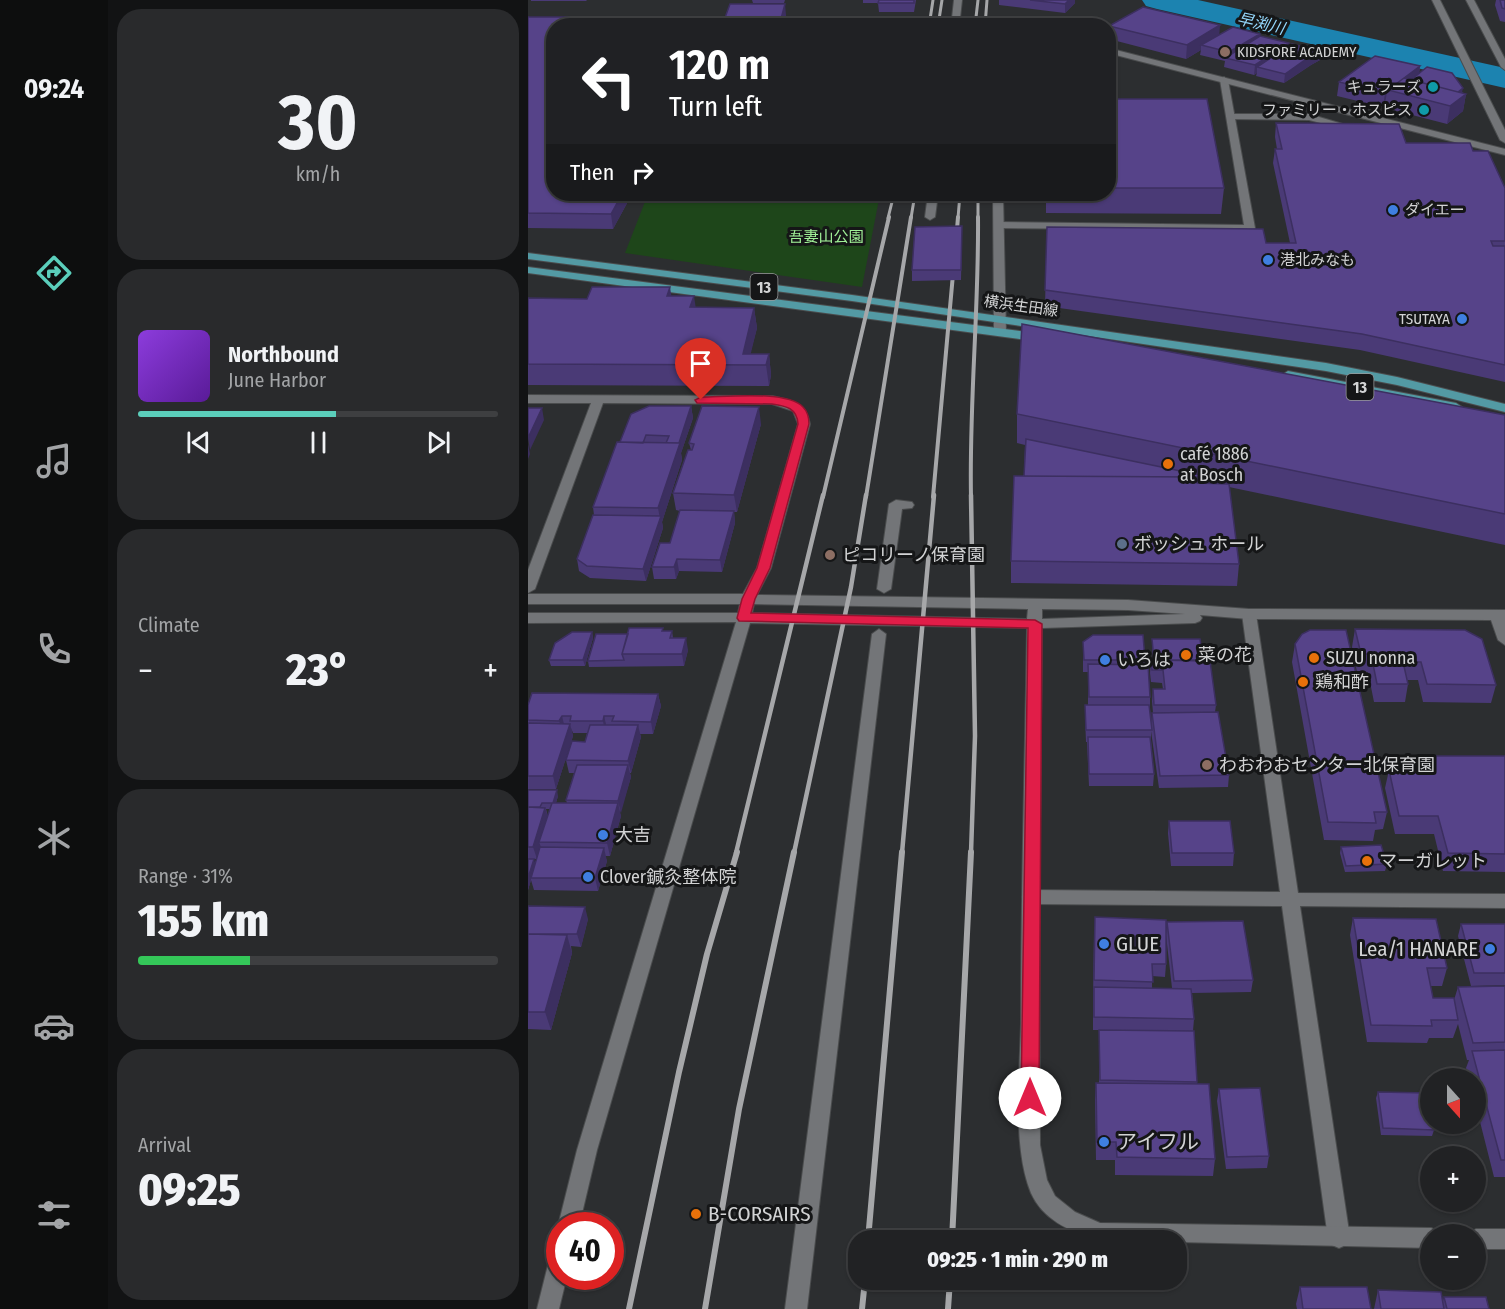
<!DOCTYPE html>
<html lang="en">
<head>
<meta charset="utf-8">
<style>
	:root { --surface:#212224; --page:#292a2c; --text:#f1f3f6; --muted:#a2a4a6; --line:#3e3f41; --accent:#5bcebb }
	body { margin:0; font-family:"Fira Sans Condensed","Noto Sans JP",sans-serif; background:var(--page); color:var(--text); height:100vh; display:flex; flex-direction:column; font-size:22px; white-space:nowrap }
	* { box-sizing:border-box; margin:0 }
	p { font-size:20px; color:var(--muted) }
	.icon { flex:none; width:33px; height:33px; fill:none; stroke:currentColor; stroke-width:2; stroke-linecap:round; stroke-linejoin:round }
	.map { position:relative; flex:1; overflow:hidden }
	.details { display:flex; flex-direction:column; gap:9px; padding:9px; background:#121314; width:420px }
	.details>* { flex:none }
	.banner { position:absolute; left:18px; top:18px; width:570px; height:183px; border-radius:24px; box-shadow:0 2px 4px #0004,0 0 0 2px var(--line); background:#202124; color:#fff; overflow:hidden }
	.needle { width:39px; rotate:159deg }
	.buttons { position:absolute; left:892px; top:1068px; display:grid; gap:12px }
	.buttons a { display:grid; place-items:center; width:66px; height:66px; border-radius:50%; background:var(--surface); box-shadow:0 2px 4px #0004,0 0 0 2px var(--line); font-size:30px }
	.speed { position:absolute; left:18px; top:1212px; display:flex; gap:12px; font-size:30px; font-weight:700; text-align:center }
	.speed>* { display:grid; place-content:center; width:78px; height:78px; border-radius:50%; background:var(--surface); box-shadow:0 2px 4px #0004,0 0 0 2px var(--line); line-height:1 }
	.speed .limit { border:9px solid #d22; background:#fff; color:#111 }
	.pin { position:absolute; display:grid; place-items:center; width:51px; height:51px; color:#fff; margin:-62px -26px; border-radius:50% 50% 50% 0; rotate:-45deg; box-shadow:0 0 6px #0007 }
	.pin .icon { rotate:45deg }
	.me { position:absolute; width:66px; margin:-33px; rotate:0deg; stroke-linejoin:round; filter:drop-shadow(0 0 4px #0008) }
	.turn { display:flex; align-items:center; gap:21px; height:126px; padding:0 24px; font-size:27px }
	.turn .icon { width:78px; height:78px; stroke-width:2.5 }
	.turn b { display:block; font-size:42px; line-height:51px }
	.then { display:flex; align-items:center; height:57px; padding:0 24px; background:#0003; gap:12px; font-size:22px }
	.big { font-size:45px; font-weight:800; line-height:1.1 }
	.details .card { flex:1; display:flex; flex-direction:column; justify-content:center; gap:9px; min-width:0; padding:0 21px; border-radius:24px; background:var(--page) }
	.details .dial { align-items:center; gap:0 }
	.dial b { font-size:78px; line-height:1 }
	.song { display:flex; align-items:center; gap:18px }
	.cover { width:72px; height:72px; border-radius:9px; background:linear-gradient(135deg,hsl(270 70% 55%),hsl(270 70% 35%)) }
	.played { height:6px; border-radius:3px; background:linear-gradient(90deg,var(--accent) 55%,var(--line) 55%) }
	.keys { display:flex; justify-content:space-around; direction:ltr }
	.heat { display:flex; justify-content:space-between; align-items:center; font-size:33px; direction:ltr }
	.charge { height:9px; border-radius:4px; background:linear-gradient(90deg,#34c759 31%,var(--line) 0) }
	.trip { position:absolute; left:320px; top:1230px; width:339px; height:60px; border-radius:24px; background:var(--surface); box-shadow:0 2px 4px #0004,0 0 0 2px var(--line); font-weight:800; line-height:60px; text-align:center }
	main { display:flex; flex:1; min-height:0 }
	.dock { display:flex; flex-direction:column; width:108px; justify-content:space-around; align-items:center; background:#0d0e0e; color:var(--muted) }
	.dock .icon { width:42px; height:42px }
	.dock .active { color:var(--accent) }
	.dock b { font-size:27px; color:var(--text) }
	.map>svg:first-child { display:block }
</style>
</head>
<body>
<main>
<nav class="dock">
<b>09:24</b>
<svg class="icon active" aria-label="directions" viewBox="0 0 24 24"><path d="M12 3l9 9-9 9-9-9zM9 14v-3h6M13 9l2 2-2 2"/></svg>
<svg class="icon" aria-label="music" viewBox="0 0 24 24"><path d="M9 18V5l10-2v13"/><circle cx="6" cy="18" r="3"/><circle cx="16" cy="16" r="3"/></svg>
<svg class="icon" aria-label="phone" viewBox="0 0 24 24"><path d="M5 4h4l2 5-3 2q2 4 5 5l2-3 5 2v4C11 20 4 13 5 4z"/></svg>
<svg class="icon" aria-label="climate" viewBox="0 0 24 24"><path d="M12 3v18M4 7l16 10M4 17L20 7"/></svg>
<svg class="icon" aria-label="car" viewBox="0 0 24 24"><path d="M5 17H2v-5l4-1 3-4h7l3 4 3 1v5h-3M9 17h6M6 11h13"/><circle cx="7" cy="17" r="2"/><circle cx="17" cy="17" r="2"/></svg>
<svg class="icon" aria-label="filters" viewBox="0 0 24 24"><path d="M4 7h16M4 17h16"/><circle cx="9" cy="7" r="2"/><circle cx="15" cy="17" r="2"/></svg>
</nav>
<section class="details">
<div class="card dial"><b>30</b><p>km/h</p></div>
<div class="card">
<div class="song"><i class="cover"></i><div><b>Northbound</b><p>June Harbor</p></div></div>
<div class="played"></div>
<div class="keys"><svg class="icon" aria-label="previous" viewBox="0 0 24 24"><path d="M18 5L8 12l10 7zM5 5v14"/></svg><svg class="icon" aria-label="pause" viewBox="0 0 24 24"><path d="M8 5v14M16 5v14"/></svg><svg class="icon" aria-label="next" viewBox="0 0 24 24"><path d="M6 5l10 7-10 7zM19 5v14"/></svg></div>
</div>
<div class="card"><p>Climate</p>
<div class="heat"><a>−</a><b class="big">23°</b><a>+</a></div>
</div>
<div class="card"><p>Range · 31%</p><b class="big">155 km</b><div class="charge"></div></div>
<div class="card"><p>Arrival</p><b class="big">09:25</b></div>
</section>
<div class="map">
<svg width="977" height="1309" viewBox="0 0 977 1309">
	<rect width="100%" height="100%" fill="#2c2e30"/>
	<!-- green -->
	<path fill="#1e461a" d="M120,194H352L334,287L97,253Z"/>
	<g fill="none" stroke-linecap="round" stroke-linejoin="round">
		<!-- river -->
		<path fill="#1c83b0" fill-rule="evenodd" d="M614,0H670L977,68V88L629,9L618,6Z"/>
		<!-- lane casing -->
		<g stroke="#4a4c4d" stroke-width="2">
			<path id="lane" d="M702,114H781L828,128L824,131L781,120L699,119V115Z"/>
		</g>
		<!-- street casing -->
		<g stroke="#4a4c4d" stroke-width="2">
			<path id="street" d="M426,0H434L432,18L428,20L424,18Z
				M696,77L700,80L727,228L726,230L472,228L467,225L472,222L716,225L692,80Z
				M400,194H410L407,217L402,220L397,217Z
				M368,500L384,502L386,505L384,508L374,509L363,589L356,593L349,589L361,504Z
				M721,609L728,614L770,893L977,894V908L772,906L822,1238L818,1245L811,1248L804,1245L800,1238L754,906L503,904L497,902L494,897L497,892L503,890L752,892L714,614Z
				M351,629L358,634L279,1309H257L344,634Z"/>
		</g>
		<!-- secondary casing -->
		<g stroke="#4a4c4d" stroke-width="2">
			<path id="secondary" d="M904,0H912L977,130V143L972,140Z
				M938,0H946L977,59V70L973,67Z
				M120,18H216L220,21L216,24L123,23L119,20Z
				M240,18L381,19L445,26L237,23V19Z
				M580,48L977,149V155L580,53Z
				M465,194H475L478,333L472,336L466,333Z
				M0,395L244,396C263,400 278,403 282,424L243,568L229,595L600,600L721,609L977,610V645L970,640L963,620L721,619L672,615L674,618L672,621L667,623L514,628L511,921L512,1145L519,1180L527,1196L547,1212L572,1223L903,1228L910,1231L912,1234H903V1248L566,1240C541,1230 515,1220 503,1193C484,1147 492,1073 493,1023C493,891 497,760 499,628L222,623L69,1150L51,1226H32V1230L30,1226L49,1150L208,622L0,623V613H210L212,604H0V594H215L229,568L270,424L265,411L244,404L75,403L7,589L0,593V570L63,403H0ZM226,604L500,609L499,619L224,613ZM514,609L600,610L657,614L514,619Z
				M948,1229H977V1249H948V1234H939Z
				M32,1251V1276H39L31,1309H9L21,1261L24,1254Z"/>
		</g>
		<!-- primary casing -->
		<g stroke="#4a4c4d" stroke-width="2">
			<path id="primary" d="M0,253L324,295L798,363L869,377L977,404V412L869,385L798,371L324,301L0,259Z
				M0,267L514,334L520,338L514,342L0,273Z
				M760,371L928,403L934,407L928,411L756,378L754,375Z"/>
		</g>
		<!-- lane -->
		<use href="#lane" fill="#737578" fill-rule="evenodd"/>
		<!-- street -->
		<use href="#street" fill="#737578" fill-rule="evenodd"/>
		<!-- secondary -->
		<use href="#secondary" fill="#737578" fill-rule="evenodd"/>
		<!-- primary -->
		<use href="#primary" fill="#539aa4" fill-rule="evenodd"/>
		<!-- rail-far3 -->
		<path stroke="#a6a7a9" stroke-width="3" d="M401,26L405,0
			M410,26L414,0
			M447,26L450,0
			M457,26L459,0
			M450,194V218
			M360,218L366,194
			M383,218L387,194
			M430,218L432,194"/>
		<!-- rail-far2 -->
		<path stroke="#a6a7a9" stroke-width="4" d="M428,242L430,217
			M295,497L361,217
			M338,497L383,217
			M405,497L426,263
			M443,497C441,403 451,310 450,217"/>
		<!-- rail-far1 -->
		<path stroke="#a6a7a9" stroke-width="4.5" d="M443,495L447,736L443,853
			M208,853L295,495
			M266,853L323,587L338,495
			M374,853L406,495"/>
		<!-- rail -->
		<path stroke="#a6a7a9" stroke-width="6" d="M340,1240L374,852
			M424,1240L443,852
			M101,1309L151,1072L179,954L209,852
			M177,1309L211,1109L266,852
			M334,1309L337,1280
			M420,1309L422,1280"/>
	</g>
	<!-- wall -->
	<path fill="#4a3a76" fill-rule="evenodd" d="M3,0H59L58,1H3Z
		M224,0H257L256,3H225Z
		M335,0H388L386,12H351L350,3H335Z
		M471,0H547V3L537,13L471,5Z
		M968,0H977V22L972,21L967,5Z
		M0,17L26,26L104,194L85,229L0,228Z
		M581,26L691,35L732,34V36L761,46L792,60L783,65L756,83L728,76L729,73L726,75L696,67L697,61L672,55L673,50L658,59L581,39Z
		M892,66L891,74L938,94L935,111L919,124L857,108V105L855,107L809,96L811,82Z
		M580,99L696,188L693,214L518,213V194H580Z
		M748,123L878,143L945,151L977,188V382L832,350L517,306L519,227L738,243H762L745,163L747,149H749L747,137Z
		M434,237L433,280L384,281V270Z
		M143,296L167,307L226,308L229,328L222,354H241L243,375L241,386L0,385V298L59,299Z
		M163,406L165,418L153,453L154,460L134,522L135,528L118,581L62,578L51,571L49,559L66,515L65,507L92,442Z
		M489,414L977,415V545L701,487L711,564L709,586L483,583V561L496,476L497,445L489,443Z
		M233,424L209,512H206L207,523L194,572L151,571L148,579H126L124,567L142,543L152,511L148,510L145,493L163,450L161,443Z
		M827,629L968,685L963,703L895,702L890,680H879L880,684L877,702H846L840,672H829L824,647Z
		M135,631H144L145,638L160,650L156,666L61,667L60,661L100,634Z
		M64,632L65,638L57,666H23L21,660Z
		M624,639L675,661L688,705L687,712L701,775L700,787L631,788L623,731V740L626,774L625,786H561L559,742H558L557,717V705H560V672H555V642L617,660V665L622,697V709L623,724L624,713H625L624,701L625,689H635L634,683L623,682L622,673L623,660H625Z
		M767,644L859,812L855,829L847,830L845,841L796,840L764,662Z
		M130,694L133,706L125,734H112L113,737L103,773H102L103,777L92,813L93,816L82,856H77L79,861L70,891L6,890L3,880L0,890V859L7,864L9,859H0V790L30,796L28,803H39L38,800L47,773H41L38,760L57,742L59,733H45L43,728L45,736L28,789H0V720ZM18,809H22L20,817Z
		M895,756H977V872L915,871L906,834H867L857,788L861,770H892Z
		M641,821L706,853L705,866H643L640,833Z
		M813,847L859,864L857,871L817,872L812,853Z
		M0,906L60,919L53,947L43,946L44,953L23,1030L0,1029Z
		M825,918L919,968L914,986H902L905,998L926,1000L930,987L977,986V1177H966L948,1106V1078H941L938,1068L941,1060H939L930,1024L925,1038H901L899,1043L839,1042L822,935Z
		M639,922L725,980L723,992L664,993L666,1019L665,1031L669,1084L687,1159L685,1176L587,1175V1160H568L567,1100L568,1083H571V1030H565V1000L566,930L638,934ZM638,935L644,988H624V976L637,977L638,964Z
		M933,924H977V985L943,986L930,936Z
		M691,1089L741,1156L739,1168L698,1169L689,1101Z
		M850,1092L906,1130L904,1136L853,1135L848,1098Z
		M772,1287L843,1309H769L768,1304Z
		M850,1290L915,1301L916,1297L961,1309H846Z"/>
	<!-- shaded-wall -->
	<path fill="#3c2f60" d="M541,0H547V3L537,13V4Z
		M257,4L259,26H251Z
		M142,17L143,26H137Z
		M692,25L691,39L673,45V50L658,59L659,45Z
		M732,34L731,43L700,59L701,52Z
		M761,43L760,52L729,67V73L726,75L727,65Z
		M793,51L792,60L783,65L756,83L757,74L784,55Z
		M892,66L890,80L861,90Z
		M935,88L933,97L938,94L935,111L919,124L922,106L927,95Z
		M859,91L857,105L855,107L857,93Z
		M94,194H104L85,229L83,214Z
		M142,287L145,307L139,296Z
		M166,296L169,316L162,307Z
		M226,308L229,328L220,365L215,354Z
		M241,354L243,375L241,386L238,365Z
		M163,406L165,418L153,453L154,460L134,522L135,528L118,581L115,569L132,519L130,508Z
		M231,407L233,424L209,512L206,495Z
		M14,408L16,420L2,450L0,438Z
		M0,444L2,454L0,459Z
		M206,511L207,523L194,572L192,560Z
		M149,559L151,571L148,579L146,567Z
		M64,632L65,638L57,666L55,660Z
		M158,638L160,650L156,666L154,654Z
		M130,694L133,706L125,734L123,722Z
		M34,716L37,728L35,733L31,721Z
		M76,716L79,728L77,733L75,721Z
		M42,724L45,736L28,789L25,776Z
		M110,725L113,737L103,773L100,761Z
		M100,765L103,777L93,813L90,801Z
		M29,790L30,796L26,809L25,803Z
		M90,803L93,816L82,856L79,843Z
		M17,808L21,820L11,842L13,847L9,859L5,847Z
		M76,848L79,861L70,891L67,878Z
		M6,859L8,866L3,878V880L0,890V878Z
		M57,907L60,919L53,947L49,934Z
		M39,935L44,953L23,1030L17,1012Z"/>
	<!-- building -->
	<path fill="#564389" stroke="#3c2f60" stroke-width="1.5" d="M351,0H386V3H350Z
		M502,0H541L537,4Z
		M972,0H977V9L974,8Z
		M202,4H257L251,26H194Z
		M615,7L692,25L659,45L581,26Z
		M0,17H142L137,26H26V194H94L83,214L0,213Z
		M294,21H324L323,26H293Z
		M705,27L732,34L701,52L673,45Z
		M732,36L761,43L727,65L697,58Z
		M764,44L793,51L784,55L757,74L729,67Z
		M847,56L892,66L860,90L857,93L811,82Z
		M899,67L924,73L935,88L930,92L883,80Z
		M876,78L938,94L922,106L860,90Z
		M580,99H679L696,188H580Z
		M748,123L871,124L878,143H942L945,151H960L977,188V241H963L965,246H977V365L834,334L517,290L519,227L735,229L738,243H768L747,149H754Z
		M434,226L433,270H384L387,227Z
		M64,287H142L139,296H166L162,307L226,308L215,354H241L238,365L0,364V298L59,299Z
		M494,324L977,415V514L489,414Z
		M121,406H163L151,443H138L141,436L118,435L115,443L92,442L103,414Z
		M174,406L231,407L206,495L145,493L160,450H164L166,444L161,443Z
		M0,408H14L0,438Z
		M498,439L696,480L688,483H669V477L496,476Z
		M89,442L152,443L130,508L65,507Z
		M486,476L669,477V483L701,484L711,564L483,561Z
		M152,510L206,511L192,560L149,559L146,567H124L132,543H142Z
		M65,515L133,516L115,569L59,566L49,559Z
		M101,628H135L134,631H144L142,638H158L154,654H94Z
		M827,629L937,630L954,639L968,685L899,684L893,662H875L880,684H849L843,654H833Z
		M782,630H818L859,812H846L848,823L800,822L767,644L774,634Z
		M44,632H64L55,660H21L27,643Z
		M68,634H100L94,654L96,660L60,661Z
		M565,635H615L617,660H556L555,642Z
		M624,639H672L675,660H626Z
		M623,660L682,661L688,705H626L625,689H637L635,670H624Z
		M560,664L620,665L622,697H561Z
		M4,693L130,694L123,722L84,721L86,716H76L75,721H42L43,716H34L31,721L0,720V705Z
		M557,705H621L624,730H558Z
		M690,712L701,775L632,776L624,713Z
		M0,723L42,724L25,776H0Z
		M62,725H110L100,761L38,760L44,741L57,742Z
		M560,737H622L626,774H561Z
		M895,756H977V854L920,853L910,816H871L861,770H898Z
		M49,765H100L90,801L38,800Z
		M0,790H29L25,803H14L12,807H0Z
		M24,803H90L79,843L11,842Z
		M0,807L17,808L5,847H0Z
		M641,821H702L706,853H644Z
		M853,845L859,864L818,866L813,847Z
		M12,847L76,848L67,878H3Z
		M0,859H6L0,878Z
		M0,906L57,907L49,934H0Z
		M567,917L638,920V964H624L625,982L566,980Z
		M825,918L908,919L919,968H899L905,998H926L930,1020H903L904,1026L843,1025Z
		M715,921L725,980L646,981L639,922Z
		M933,924H977V973H946Z
		M0,934L39,935L17,1012H0Z
		M977,986V1042L945,1043L930,987Z
		M566,987L663,989L666,1019L566,1017Z
		M571,1030L666,1031L669,1082L572,1080Z
		M977,1050V1160H973L944,1051Z
		M568,1083L681,1084L687,1159L589,1157L588,1142H569Z
		M732,1088L741,1156L699,1157L691,1089Z
		M850,1092L900,1093L903,1112V1124H905L906,1130L855,1128Z
		M772,1287H839L843,1309H775Z
		M850,1290L913,1292L916,1309H853Z
		M916,1297H958L961,1309H919Z"/>
	<!-- route -->
	<path fill="#e11d48" stroke="#92132f" stroke-width="1.5" d="M173,397C196,397 259,390 275,407C280,412 281,417 281,424L242,568L227,599L223,613L507,620L514,624L511,1098L508,1103L502,1106L496,1103L493,1098L500,628L211,621L209,618L214,599L229,568L270,424C269,408 258,406 244,404L169,403L167,400Z"/>
	<!-- markers -->
	<g fill="#8d6e63" stroke="#151617" stroke-width="2">
		<circle cx="697" cy="52" r="6"/>
		<circle cx="302" cy="555" r="6"/>
		<circle cx="679" cy="765" r="6"/>
	</g>
	<g fill="#0f9aa8" stroke="#151617" stroke-width="2">
		<circle cx="905" cy="87" r="6"/>
		<circle cx="896" cy="110" r="6"/>
	</g>
	<g fill="#3f7fe0" stroke="#151617" stroke-width="2">
		<circle cx="865" cy="210" r="6"/>
		<circle cx="740" cy="260" r="6"/>
		<circle cx="934" cy="319" r="6"/>
		<circle cx="577" cy="660" r="6"/>
		<circle cx="75" cy="835" r="6"/>
		<circle cx="60" cy="877" r="6"/>
		<circle cx="576" cy="944" r="6"/>
		<circle cx="962" cy="949" r="6"/>
		<circle cx="576" cy="1142" r="6"/>
	</g>
	<g fill="#e8710a" stroke="#151617" stroke-width="2">
		<circle cx="640" cy="464" r="6"/>
		<circle cx="658" cy="655" r="6"/>
		<circle cx="786" cy="658" r="6"/>
		<circle cx="775" cy="682" r="6"/>
		<circle cx="839" cy="861" r="6"/>
		<circle cx="168" cy="1214" r="6"/>
	</g>
	<circle fill="#5c6f8a" stroke="#151617" stroke-width="2" cx="594" cy="544" r="6"/>
	<g text-anchor="middle" stroke-width="6" stroke-linejoin="round" paint-order="stroke">
		<!-- far-poi labels -->
		<g font-size="15" fill="#d2d3d4" stroke="#151617" text-anchor="start">
			<text x="709" y="57">KIDSFORE ACADEMY</text>
			<text x="893" y="92" text-anchor="end">キュラーズ</text>
			<text x="884" y="115" text-anchor="end">ファミリー・ホスピス</text>
			<text x="877" y="215">ダイエー</text>
			<text x="752" y="265">港北みなも</text>
			<text x="922" y="324" text-anchor="end">TSUTAYA</text>
		</g>
		<!-- far-park labels -->
		<g font-size="15" fill="#a1f198" stroke="#151617">
			<text x="298" y="242">吾妻山公園</text>
		</g>
		<!-- far-street labels -->
		<g font-size="15" fill="#d2d3d4" stroke="#151617">
			<text transform="translate(493 306) rotate(8)" y="5">横浜生田線</text>
		</g>
		<!-- far-water labels -->
		<g font-size="16" font-style="italic" fill="#95d8fd" stroke="#151617">
			<text transform="translate(733 23) rotate(13)" y="6">早渕川</text>
		</g>
		<!-- shield labels -->
		<g fill="#151617" stroke="#999a9b" stroke-width="1.5">
			<rect x="222.5" y="274" width="27" height="26" rx="4.5"/>
			<rect x="818.5" y="374" width="27" height="26" rx="4.5"/>
		</g>
		<g font-size="16" font-weight="bold" fill="#d2d3d4">
			<text x="236" y="293">13</text>
			<text x="832" y="393">13</text>
		</g>
		<!-- poi labels -->
		<g font-size="18" fill="#d2d3d4" stroke="#151617" text-anchor="start">
			<text x="652" y="460">café 1886<tspan x="652" dy="21">at Bosch</tspan></text>
			<text x="606" y="550">ボッシュ ホール</text>
			<text x="314" y="561">ピコリーノ保育園</text>
			<text x="670" y="661">菜の花</text>
			<text x="798" y="664">SUZU nonna</text>
			<text x="589" y="666">いろは</text>
			<text x="787" y="688">鶏和酢</text>
			<text x="691" y="771">わおわおセンター北保育園</text>
			<text x="87" y="841">大吉</text>
			<text x="851" y="867">マーガレット</text>
			<text x="72" y="883">Clover鍼灸整体院</text>
		</g>
		<!-- near-poi labels -->
		<g font-size="21" fill="#d2d3d4" stroke="#151617" text-anchor="start">
			<text x="588" y="951">GLUE</text>
			<text x="950" y="956" text-anchor="end">Lea/1 HANARE</text>
			<text x="588" y="1149">アイフル</text>
			<text x="180" y="1221">B-CORSAIRS</text>
		</g>
	</g>
</svg>
<div class="buttons">
<a><svg class="needle" viewBox="-14 -14 28 28"><path d="M0-13l5 13h-10z" fill="#e53935"/><path d="M0 13l5-13h-10z" fill="#a2a4a6"/></svg></a>
<a>+</a>
<a>−</a>
</div>
<div class="speed"><div class="limit">40</div></div>
<div class="pin" style="left:173px;top:400px;background:#d93025"><svg class="icon" aria-label="arrive" viewBox="0 0 24 24"><path d="M6 21V4h12l-3 4 3 4H6"/></svg></div>
<svg class="me" style="left:502px;top:1098px" viewBox="-20 -20 40 40"><circle r="19" fill="#fff"/><path d="M0-13L10 11 0 6-10 11z" fill="#e11d48"/></svg>
<div class="trip">09:25 · 1 min · 290 m</div>
<div class="banner">
<div class="turn"><svg class="icon" aria-label="left" viewBox="0 0 24 24"><path d="M17 20v-9H6M10 6l-5 5 5 5"/></svg><div><b>120 m</b>Turn left</div></div>
<div class="then">Then<svg class="icon" aria-label="right" viewBox="0 0 24 24"><path d="M7 20v-9h11M14 6l5 5-5 5"/></svg></div>
</div>
</div>
</main>
</body>
</html>
